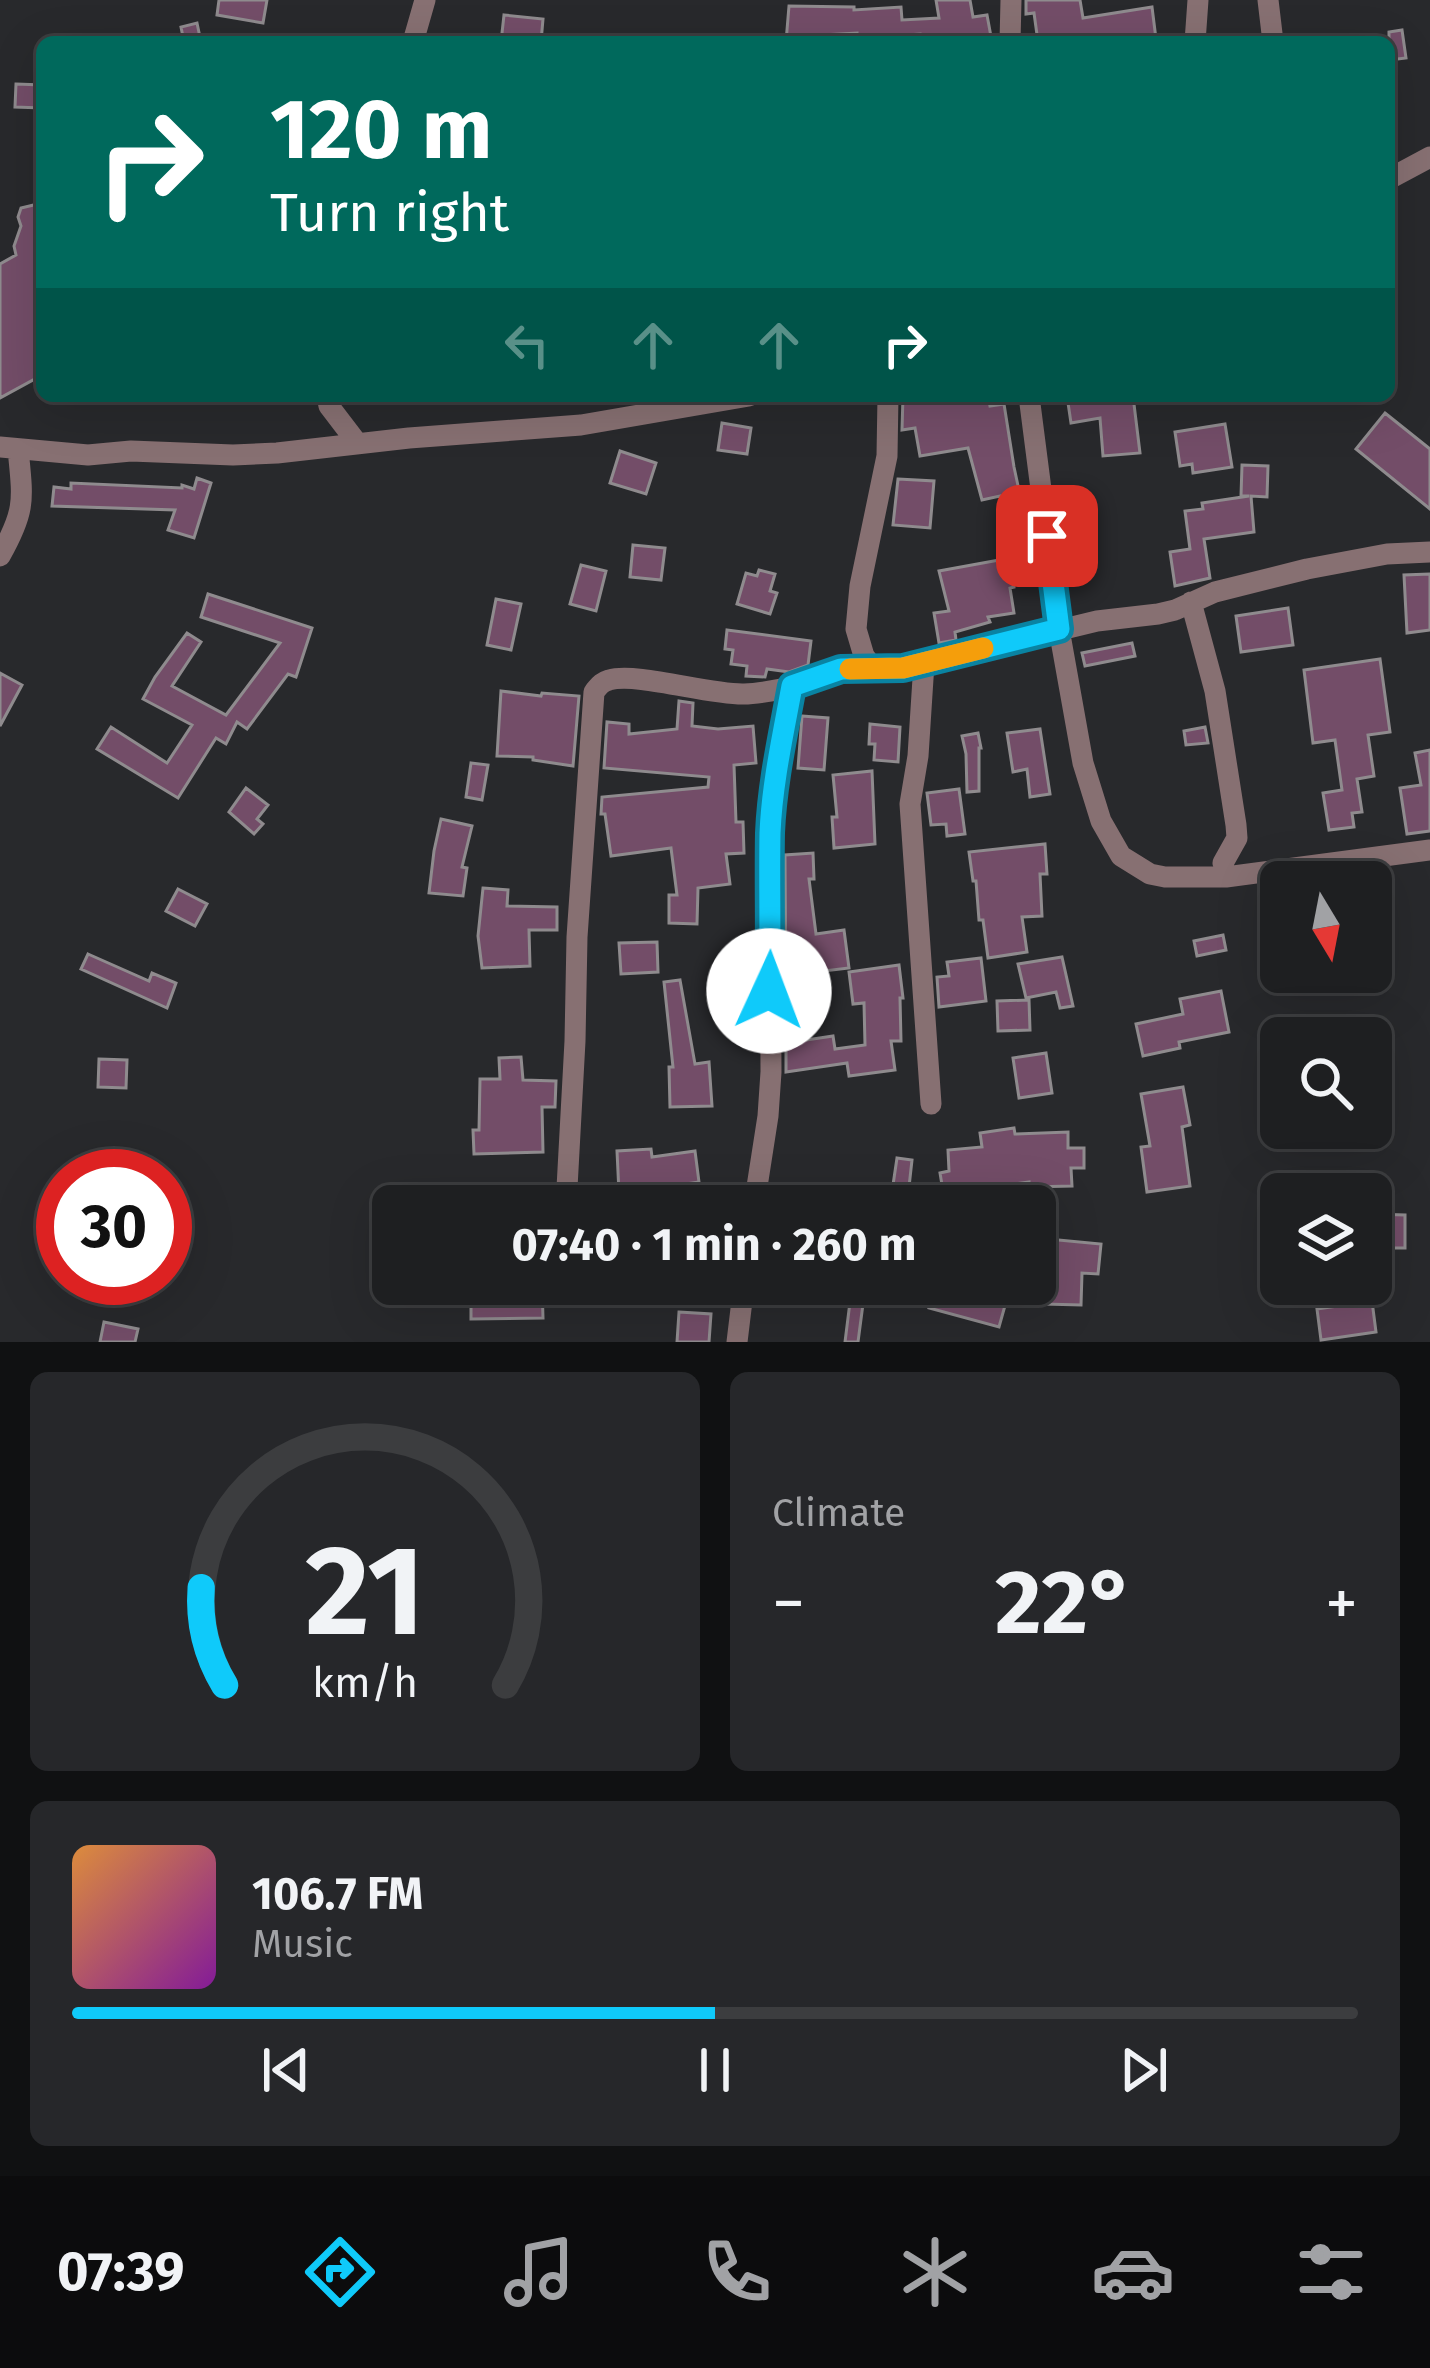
<!DOCTYPE html>
<html lang="en">
<head>
<meta charset="utf-8">
<style>
	:root { --surface:#1e1f21; --page:#26272a; --text:#f1f3f6; --muted:#a1a2a5; --line:#3c3d3f; --accent:#0fcafa }
	body { margin:0; font-family:"Fira Sans",sans-serif; background:var(--page); color:var(--text); height:100vh; display:flex; flex-direction:column; font-size:45px; white-space:nowrap }
	* { box-sizing:border-box; margin:0 }
	p { font-size:39px; color:var(--muted) }
	.icon { flex:none; width:66px; height:66px; fill:none; stroke:currentColor; stroke-width:2; stroke-linecap:round; stroke-linejoin:round }
	.map { position:relative; height:1342px; overflow:hidden }
	.details { display:flex; flex-direction:column; gap:30px; padding:30px; background:#101112; flex:1 }
	.details>* { flex:none }
	.banner { position:absolute; left:36px; top:36px; width:1359px; height:366px; border-radius:18px; box-shadow:0 12px 48px #0002,0 0 0 3px var(--line); background:#00695c; color:#fff; overflow:hidden }
	.needle { width:78px; rotate:170deg }
	.controls { position:absolute; left:1260px; top:861px; display:grid; gap:24px }
	.controls a { display:grid; place-items:center; width:132px; height:132px; border-radius:18px; background:var(--surface); box-shadow:0 12px 48px #0002,0 0 0 3px var(--line); font-size:60px }
	.speed { position:absolute; left:36px; top:1149px; display:flex; gap:24px; font-size:60px; font-weight:700; text-align:center }
	.speed>* { display:grid; place-content:center; width:156px; height:156px; border-radius:50%; background:var(--surface); box-shadow:0 12px 48px #0002,0 0 0 3px var(--line); line-height:1 }
	.speed .limit { border:18px solid #d22; background:#fff; color:#111 }
	.pin { position:absolute; display:grid; place-items:center; width:102px; height:102px; color:#fff; margin:-51px; border-radius:24px; box-shadow:0 6px 18px #0006 }
	.me { position:absolute; width:132px; margin:-66px; rotate:2deg; stroke-linejoin:round; filter:drop-shadow(0 0 9px #0008) }
	.turn { display:flex; align-items:center; gap:42px; height:252px; padding:0 36px; font-size:54px }
	.turn .icon { width:156px; height:156px; stroke-width:2.5 }
	.turn b { display:block; font-size:84px; line-height:102px }
	.lanes { display:flex; align-items:center; height:114px; padding:0 36px; background:#0003; justify-content:center; gap:60px; direction:ltr }
	.lanes .off { opacity:.35 }
	.big { font-size:90px; font-weight:700; line-height:1.1 }
	.details .widget { flex:1; display:flex; flex-direction:column; justify-content:center; gap:18px; min-width:0; padding:0 42px; border-radius:18px; background:var(--page) }
	.details .dial { align-items:center; gap:0 }
	.dial svg { height:312px; overflow:visible; fill:none; stroke:var(--line); stroke-width:7; stroke-linecap:round; text-anchor:middle }
	.dial text { fill:var(--text); stroke:none }
	.song { display:flex; align-items:center; gap:36px }
	.cover { width:144px; height:144px; border-radius:18px; background:linear-gradient(135deg,hsl(30 70% 55%),hsl(290 70% 35%)) }
	.played { height:12px; border-radius:6px; background:linear-gradient(90deg,var(--accent) 50%,var(--line) 50%) }
	.keys { display:flex; justify-content:space-around; direction:ltr }
	.heat { display:flex; justify-content:space-between; align-items:center; font-size:66px; direction:ltr }
	.details .tiles { flex:1; display:grid; gap:30px; grid-template-columns:1fr 1fr }
	.widget:last-child { grid-column:span 2 }
	.trip { position:absolute; left:372px; top:1185px; width:684px; height:120px; border-radius:18px; background:var(--surface); box-shadow:0 12px 48px #0002,0 0 0 3px var(--line); font-weight:700; line-height:120px; text-align:center }
	.dock { display:flex; height:192px; justify-content:space-around; align-items:center; background:#0c0c0d; color:var(--muted) }
	.dock .icon { width:84px; height:84px }
	.dock .selected { color:var(--accent) }
	.dock b { font-size:54px; color:var(--text) }
	.map>svg:first-child { display:block }
</style>
</head>
<body>
<div class="map">
<svg width="1430" height="1342" viewBox="0 0 1430 1342">
	<rect width="100%" height="100%" fill="#28292c"/>
	<!-- building -->
	<path fill="#734d68" stroke="#8f8b8e" stroke-width="3" d="M219,0H267L263,23L217,15Z
		M936,0H970L973,17L987,15L992,42H955L954,35L920,37V34L857,38V33L823,35L824,42H786L789,6L854,7V10L901,7L902,20L939,18Z
		M1026,0H1080L1083,18L1152,7L1156,39L1133,42H1038L1034,13L1026,14Z
		M504,15L543,19L541,42H501Z
		M197,23L201,42H184L181,27Z
		M1402,30L1406,58L1389,60V32Z
		M16,84L42,85V108L15,107Z
		M42,203V375L0,398V264L16,255L14,246L21,226L18,217L21,208Z
		M903,396H988L990,406L1004,404L1014,467L1020,495L1025,494L1031,528L1008,533L1000,496L982,500L968,448L920,456L915,428L902,430Z
		M1067,396H1133L1140,453L1103,456L1100,418L1071,423Z
		M1385,413L1430,449V509L1356,449Z
		M722,423L751,428L747,454L718,450Z
		M1225,424L1232,467L1193,473L1192,464L1180,466L1175,432Z
		M620,451L656,463L646,494L610,483Z
		M1242,465L1268,466L1267,497L1251,496L1254,532L1204,539L1210,578L1175,586L1170,552L1190,549L1185,511L1203,509L1202,503L1249,496H1241Z
		M197,478L211,483L194,538L168,530L175,510L52,506L54,487L71,489V483L182,488V485L194,489Z
		M898,479L934,481L930,528L893,525Z
		M633,545L665,548L661,580L630,577Z
		M1010,558L1014,587L1010,588L1014,613L988,617L990,622L955,632L956,640L939,643L934,613L949,611L939,571Z
		M581,565L606,571L596,611L570,604Z
		M759,570L775,574L770,591L777,593L770,614L737,604L746,573L757,576Z
		M1430,574V630L1407,633L1404,575Z
		M208,594L312,628L296,677L288,674L247,729L237,722L226,744L216,738L178,798L97,749L111,727L167,763L192,725L143,699L155,677L187,633L201,642L172,686L226,715L280,643L201,617Z
		M496,599L521,604L511,650L487,645Z
		M1288,608L1293,645L1241,652L1236,616Z
		M727,630L811,641L808,665L789,672L767,669L765,677L746,676L747,666L731,664L733,650L725,649Z
		M1132,643L1135,656L1085,666L1082,653Z
		M1380,659L1390,732L1368,735L1374,776L1357,779L1362,812L1352,813L1354,827L1329,830L1323,793L1342,790L1335,740L1313,743L1304,670Z
		M0,673L22,685L0,726Z
		M501,691L541,696L542,693L579,696L573,766L533,760V757L497,756Z
		M679,701L693,703L692,726L718,729L753,726L756,763L734,765L736,822H743L744,853L726,854L730,884L698,888L697,924L669,923V895H677L671,848L611,856L605,814H601L602,797L708,787L709,777L604,768L607,722L629,724V734L677,729Z
		M802,716L828,718L824,770L798,768Z
		M870,724L900,727L898,762L874,760L875,744H869Z
		M1205,727L1208,743L1186,745L1184,731Z
		M1040,729L1050,794L1030,797L1027,769L1013,772L1007,733Z
		M978,733L981,748H979V791L967,792L966,754L962,736Z
		M1430,750V831L1407,834L1400,788L1421,785L1415,753Z
		M471,763L488,765L482,800L466,797Z
		M872,771L875,844L834,848L832,817H837L833,775Z
		M246,788L268,805L257,819L263,824L254,834L229,812Z
		M959,789L965,834L947,836L946,824L931,825L927,793Z
		M441,819L472,826L462,867L467,868L463,896L429,893L434,851Z
		M1045,844L1047,874H1040L1042,916L1022,917L1027,952L988,958L983,920H979L976,881H973L969,852Z
		M813,853L814,879H809L816,934L844,930L849,968L815,972L821,1004L789,1010L786,991L785,855Z
		M483,888L508,890L507,906L557,907V930H529L530,966L482,968L478,936Z
		M178,889L207,904L195,926L166,911Z
		M1223,935L1226,950L1197,956L1194,941Z
		M657,942L658,972L621,974L619,943Z
		M88,954L149,981L152,973L176,983L167,1008L81,969Z
		M1062,957L1073,1006L1060,1008L1056,992L1026,998L1018,964Z
		M981,958L986,1001L939,1007L937,977L949,976L947,962Z
		M899,965L903,998H900L901,1041H891L895,1070L849,1076L847,1063L786,1072V1043L833,1036L835,1049L865,1045L864,1003L853,1004L849,972Z
		M680,980L695,1064L709,1062L712,1106L670,1107L669,1067H673L664,982Z
		M1221,991L1229,1032L1179,1042L1180,1048L1143,1056L1136,1024L1183,1014L1180,999Z
		M1029,1000L1030,1030L998,1031L997,1001Z
		M1046,1053L1052,1093L1019,1098L1013,1058Z
		M521,1057L523,1080L556,1081L555,1107H542L543,1152L474,1154L473,1130H479L480,1079H500L499,1058Z
		M99,1059L127,1060L126,1088L98,1087Z
		M1183,1087L1190,1125L1182,1127L1190,1186L1147,1192L1141,1147L1150,1146L1141,1094Z
		M1014,1128L1015,1134L1068,1132V1148H1084V1168H1071L1072,1186L1029,1187V1182L958,1191L959,1194L944,1197L940,1173L949,1171L948,1150L982,1147L980,1133Z
		M651,1149L652,1157L695,1151L699,1182L659,1188V1200L639,1201V1206H588L587,1197L619,1193L617,1151Z
		M897,1158L912,1160L909,1187L893,1185Z
		M459,1191L514,1196L513,1206H457Z
		M1371,1214L1405,1215V1248H1371Z
		M1048,1239L1101,1244L1098,1274L1082,1273L1081,1305L1044,1304Z
		M471,1284H542L543,1318L471,1319Z
		M936,1284L1006,1302L999,1327L929,1308Z
		M1372,1301L1376,1332L1321,1340L1317,1309Z
		M850,1302L863,1304L858,1342H845Z
		M679,1312L711,1314L709,1342H677Z
		M104,1322L138,1329L135,1342H100Z"/>
	<g fill="none" stroke-linecap="round" stroke-linejoin="round">
		<!-- minor -->
		<path stroke="#877072" stroke-width="21" d="M1268,0L1273,42
			M413,42L425,0
			M1010,42L1011,0
			M1195,42L1198,0
			M1389,179L1430,157
			M327,396L329,406L358,444
			M1029,396L1059,629L1083,763L1101,821L1121,856L1150,874L1165,877H1226L1430,850
			M0,447L88,455L131,451L233,455L277,453L409,438L581,425L749,396
			M0,556C26,510 23,500 18,449
			M1191,602L1215,691L1236,825L1237,838L1223,863
			M924,663L918,756L910,804L931,1104
			M874,669L864,656L856,629L860,586L887,456L888,396
			M566,1206L575,1041L577,937L594,692C600,685 600,683 609,680C637,672 709,695 744,694C760,694 776,690 792,687
			M754,1206L768,1116L771,1072L770,832L777,767L792,687L841,669L903,668L1097,621L1158,614L1175,610L1215,592L1307,569L1387,554L1430,552
			M561,1290L562,1284
			M737,1342L744,1284"/>
	</g>
	<g fill="none" stroke-linecap="round" stroke-linejoin="round">
		<!-- route casing -->
		<g stroke="#0a83a2" stroke-width="30">
			<path id="route" d="M769,991C771,938 769,886 770,833C772,784 783,735 792,686L841,669L903,668L1059,629L1047,536"/>
		</g>
		<!-- route -->
		<use href="#route" stroke="#0fcafa" stroke-width="21"/>
		<!-- slow -->
		<path stroke="#f59e0b" stroke-width="21" d="M850,669L903,668L983,648"/>
	</g>
</svg>
<div class="controls">
<a><svg class="needle" viewBox="-14 -14 28 28"><path d="M0-13l5 13h-10z" fill="#e53935"/><path d="M0 13l5-13h-10z" fill="#a1a2a5"/></svg></a>
<a><svg class="icon" aria-label="search" viewBox="0 0 24 24"><circle cx="10" cy="10" r="6"/><path d="M15 15l6 6"/></svg></a>
<a><svg class="icon" aria-label="layers" viewBox="0 0 24 24"><path d="M12 4l9 5-9 5-9-5zM3 14l9 5 9-5"/></svg></a>
</div>
<div class="speed"><div class="limit">30</div></div>
<div class="pin" style="left:1047px;top:536px;background:#d93025"><svg class="icon" aria-label="arrive" viewBox="0 0 24 24"><path d="M6 21V4h12l-3 4 3 4H6"/></svg></div>
<svg class="me" style="left:769px;top:991px" viewBox="-20 -20 40 40"><circle r="19" fill="#fff"/><path d="M0-13L10 11 0 6-10 11z" fill="#0fcafa"/></svg>
<div class="trip">07:40 · 1 min · 260 m</div>
<div class="banner">
<div class="turn"><svg class="icon" aria-label="right" viewBox="0 0 24 24"><path d="M7 20v-9h11M14 6l5 5-5 5"/></svg><div><b>120 m</b>Turn right</div></div>
<div class="lanes"><svg class="icon off" aria-label="left" viewBox="0 0 24 24"><path d="M17 20v-9H6M10 6l-5 5 5 5"/></svg><svg class="icon off" aria-label="ahead" viewBox="0 0 24 24"><path d="M12 20V5M6 11l6-6 6 6"/></svg><svg class="icon off" aria-label="ahead" viewBox="0 0 24 24"><path d="M12 20V5M6 11l6-6 6 6"/></svg><svg class="icon" aria-label="right" viewBox="0 0 24 24"><path d="M7 20v-9h11M14 6l5 5-5 5"/></svg></div>
</div>
</div>
<section class="details">
<div class="tiles">
<div class="widget dial"><svg viewBox="0 0 100 80">
<path d="M14 69A42 42 0 1 1 86 69"/>
<path d="M14 69A42 42 0 0 1 8 44" stroke="#0fcafa"/>
<text x="50" y="56" font-size="32" font-weight="700">21</text>
<text x="50" y="72" font-size="11">km/h</text>
</svg></div>
<div class="widget"><p>Climate</p>
<div class="heat"><a>−</a><b class="big">22°</b><a>+</a></div>
</div>
<div class="widget">
<div class="song"><i class="cover"></i><div><b>106.7 FM</b><p>Music</p></div></div>
<div class="played"></div>
<div class="keys"><svg class="icon" aria-label="previous" viewBox="0 0 24 24"><path d="M18 5L8 12l10 7zM5 5v14"/></svg><svg class="icon" aria-label="pause" viewBox="0 0 24 24"><path d="M8 5v14M16 5v14"/></svg><svg class="icon" aria-label="next" viewBox="0 0 24 24"><path d="M6 5l10 7-10 7zM19 5v14"/></svg></div>
</div>
</div>
</section>
<nav class="dock">
<b>07:39</b>
<svg class="icon selected" aria-label="directions" viewBox="0 0 24 24"><path d="M12 3l9 9-9 9-9-9zM9 14v-3h6M13 9l2 2-2 2"/></svg>
<svg class="icon" aria-label="music" viewBox="0 0 24 24"><path d="M9 18V5l10-2v13"/><circle cx="6" cy="18" r="3"/><circle cx="16" cy="16" r="3"/></svg>
<svg class="icon" aria-label="phone" viewBox="0 0 24 24"><path d="M5 4h4l2 5-3 2q2 4 5 5l2-3 5 2v4C11 20 4 13 5 4z"/></svg>
<svg class="icon" aria-label="climate" viewBox="0 0 24 24"><path d="M12 3v18M4 7l16 10M4 17L20 7"/></svg>
<svg class="icon" aria-label="car" viewBox="0 0 24 24"><path d="M5 17H2v-5l4-1 3-4h7l3 4 3 1v5h-3M9 17h6M6 11h13"/><circle cx="7" cy="17" r="2"/><circle cx="17" cy="17" r="2"/></svg>
<svg class="icon" aria-label="filters" viewBox="0 0 24 24"><path d="M4 7h16M4 17h16"/><circle cx="9" cy="7" r="2"/><circle cx="15" cy="17" r="2"/></svg>
</nav>
</body>
</html>
